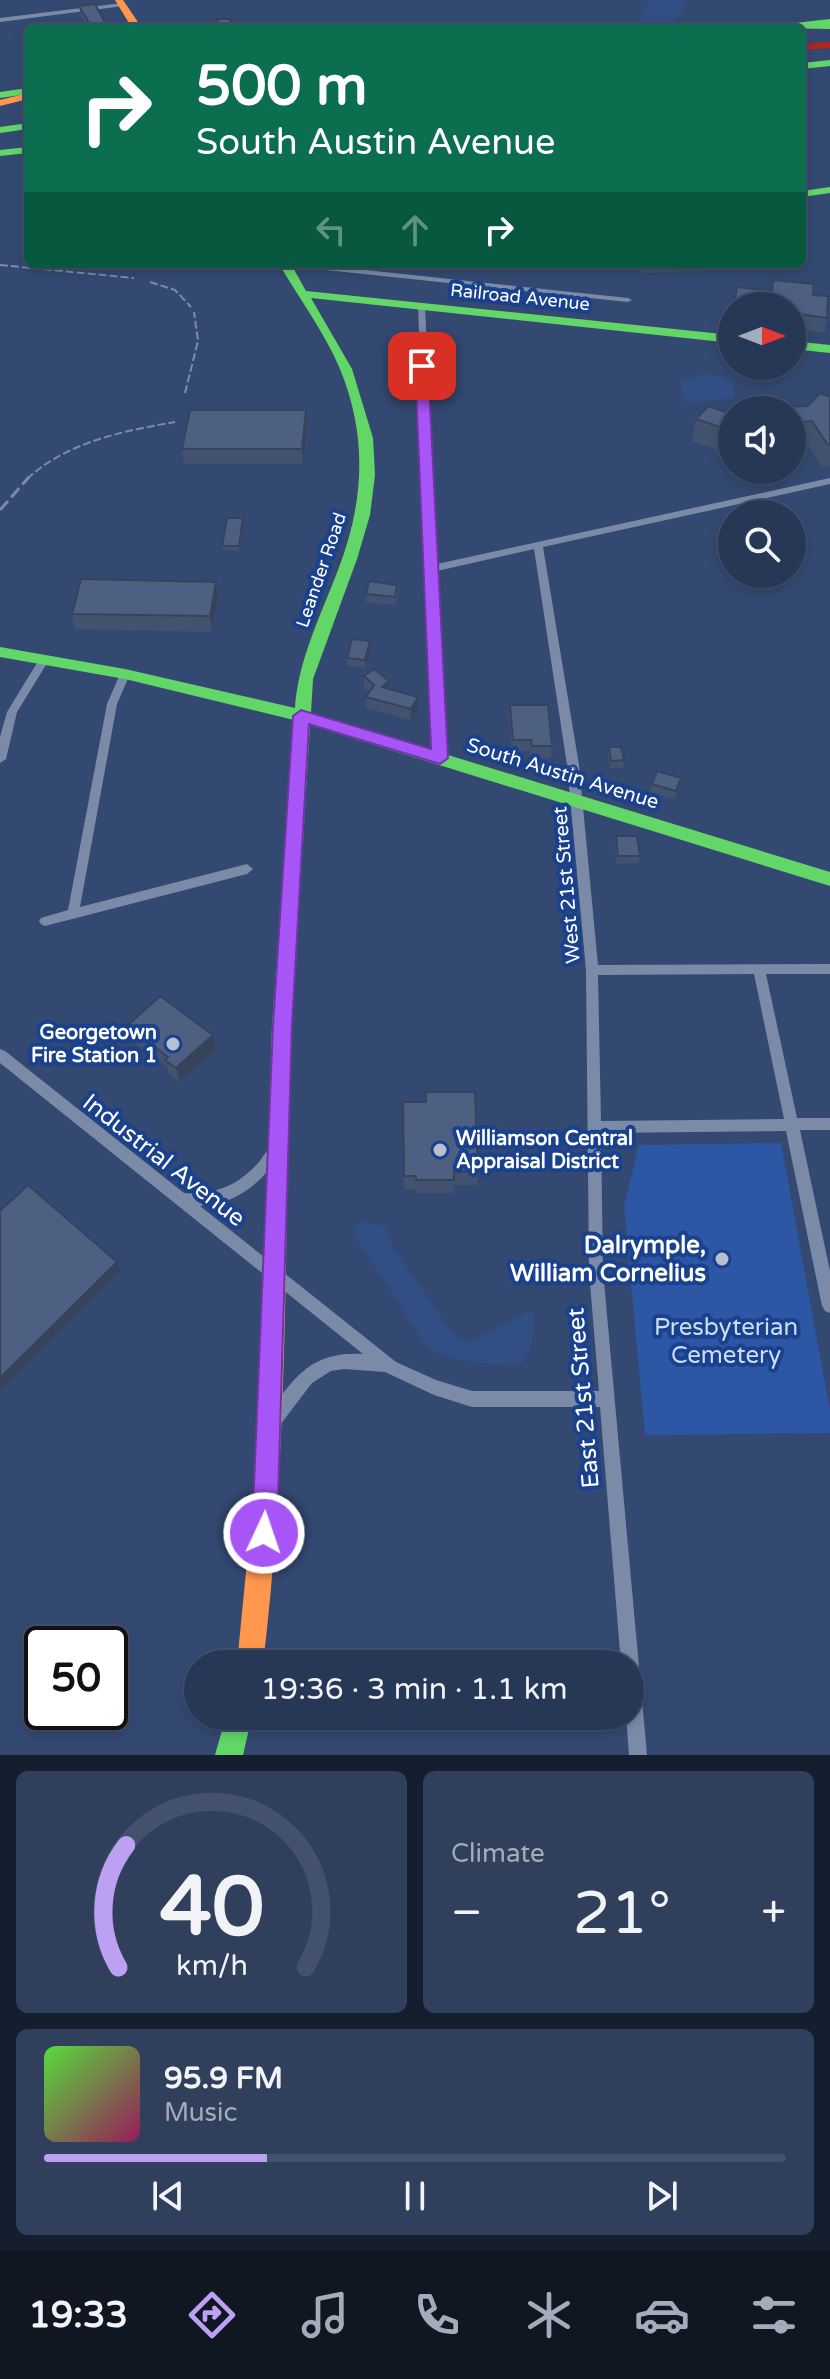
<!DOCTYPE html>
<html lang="en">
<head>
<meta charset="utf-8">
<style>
	:root { --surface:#273756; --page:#2f3f5c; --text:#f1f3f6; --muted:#a4acb9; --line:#43516c; --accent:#bca0f2 }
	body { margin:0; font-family:"Varela Round",sans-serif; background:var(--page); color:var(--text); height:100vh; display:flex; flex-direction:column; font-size:30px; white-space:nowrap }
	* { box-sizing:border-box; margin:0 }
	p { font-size:26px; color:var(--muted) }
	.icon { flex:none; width:44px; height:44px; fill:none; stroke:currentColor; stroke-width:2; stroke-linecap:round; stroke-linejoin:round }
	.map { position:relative; height:1755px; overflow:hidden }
	.drawer { display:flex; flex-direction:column; gap:16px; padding:16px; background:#151e2f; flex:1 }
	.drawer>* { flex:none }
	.hud { position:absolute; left:24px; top:24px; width:782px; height:244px; border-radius:12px; box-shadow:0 4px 12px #0003,0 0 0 2px var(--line); background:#0b6e4f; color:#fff; overflow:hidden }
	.needle { width:52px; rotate:90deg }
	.fabs { position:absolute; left:718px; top:292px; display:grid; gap:16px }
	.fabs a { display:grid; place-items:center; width:88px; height:88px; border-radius:50%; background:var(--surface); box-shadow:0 4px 12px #0003,0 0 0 2px var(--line); font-size:40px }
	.speed { position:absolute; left:24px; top:1626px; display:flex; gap:16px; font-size:40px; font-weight:700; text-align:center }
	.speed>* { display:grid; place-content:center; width:104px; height:104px; border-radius:50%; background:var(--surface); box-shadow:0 4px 12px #0003,0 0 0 2px var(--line); line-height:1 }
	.speed .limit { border:4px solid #111; border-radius:12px; background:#fff; color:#111 }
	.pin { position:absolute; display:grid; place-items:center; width:68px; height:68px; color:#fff; margin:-34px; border-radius:16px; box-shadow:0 4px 12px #0006 }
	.me { position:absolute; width:88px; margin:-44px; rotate:3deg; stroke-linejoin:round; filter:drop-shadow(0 0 6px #0008) }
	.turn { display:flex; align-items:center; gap:28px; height:168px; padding:0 40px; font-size:36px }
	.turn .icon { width:104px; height:104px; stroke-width:2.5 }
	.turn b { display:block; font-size:56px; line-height:68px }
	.lanes { display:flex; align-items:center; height:76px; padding:0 40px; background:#0003; justify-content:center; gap:40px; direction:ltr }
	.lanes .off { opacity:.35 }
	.big { font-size:60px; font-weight:600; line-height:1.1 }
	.drawer .card { flex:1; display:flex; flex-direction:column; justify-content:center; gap:12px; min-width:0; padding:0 28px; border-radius:12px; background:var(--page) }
	.drawer .dial { align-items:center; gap:0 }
	.dial svg { height:208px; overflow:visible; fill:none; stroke:var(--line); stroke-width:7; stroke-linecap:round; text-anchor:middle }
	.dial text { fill:var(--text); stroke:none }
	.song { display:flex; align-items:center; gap:24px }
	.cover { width:96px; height:96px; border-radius:12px; background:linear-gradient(135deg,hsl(110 70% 55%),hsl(330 70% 35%)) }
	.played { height:8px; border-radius:4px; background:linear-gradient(90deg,var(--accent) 30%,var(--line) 30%) }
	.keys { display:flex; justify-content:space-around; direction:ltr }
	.heat { display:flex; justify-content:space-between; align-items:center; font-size:44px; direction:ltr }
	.drawer .tiles { flex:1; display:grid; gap:16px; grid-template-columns:1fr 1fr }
	.card:last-child { grid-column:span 2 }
	.trip { position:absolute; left:184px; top:1650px; width:460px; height:80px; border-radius:40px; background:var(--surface); box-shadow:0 4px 12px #0003,0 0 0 2px var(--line); font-weight:600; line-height:80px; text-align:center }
	.tabs { display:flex; height:128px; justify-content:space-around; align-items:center; background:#101622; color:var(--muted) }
	.tabs .icon { width:56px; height:56px }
	.tabs .current { color:var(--accent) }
	.tabs b { font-size:36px; color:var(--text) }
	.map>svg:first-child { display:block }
</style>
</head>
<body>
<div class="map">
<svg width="830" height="1755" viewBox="0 0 830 1755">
	<rect width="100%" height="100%" fill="#344972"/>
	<!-- green -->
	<path fill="#2d57a4" d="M781,1143L830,1411V1433L645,1435L624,1206L639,1145Z"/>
	<!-- water -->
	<path fill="#314e85" d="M650,0H688L669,28H641V13Z
		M705,374L724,378L733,385L734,398L686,403L679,381Z
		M363,1222L384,1226L393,1248L455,1336L470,1341L528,1311L534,1314C534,1333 535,1350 520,1365C488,1365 459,1362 428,1349L353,1233L354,1226Z"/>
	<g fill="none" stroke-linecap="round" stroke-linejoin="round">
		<!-- street -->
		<path fill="#7b8aa7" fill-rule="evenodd" d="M122,3L124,6L0,22V18Z
			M284,264H310L628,298L632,300L628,302L288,266Z
			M418,304L425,306L437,564L830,478V484L543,547L579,765L598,965L830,964V974H766L797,1118H830V1130H800L830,1271V1313L825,1311L822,1306L786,1131L601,1133L603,1271L647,1755H629L626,1716H630V1664H621L600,1407H472L434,1395L385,1372L344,1369L331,1371L312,1383L280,1425L274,1427L268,1425L266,1419C270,1409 278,1400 284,1392C306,1363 327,1352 363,1354L0,1063V1049L5,1051L184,1193C214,1195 238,1186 259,1162C264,1155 268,1148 276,1144L281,1146L283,1150L281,1154C261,1183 237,1204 200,1206L396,1362L436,1380L472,1391H599L589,1271L586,970L567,765L534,549L437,571L446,758L444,761H436L434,758L427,571L425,569L427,567ZM754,974L784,1119L601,1121L598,975Z
			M44,656L49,660L17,712L6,759L0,763V737L7,712L40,658Z
			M125,670L130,674L117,704L80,907L247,864L253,869L247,874L45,926L41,924L39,921L41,918L68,910L107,704L120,674Z"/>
		<!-- fast -->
		<path fill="#63d668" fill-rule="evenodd" d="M830,19V29L772,28L777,25Z
			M830,60V66L802,69V63Z
			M28,88V94L0,98V92Z
			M28,123V129L0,133V127Z
			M28,147V153L0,156V150Z
			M830,187V193L802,197V191Z
			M279,264H291L306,291L732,335V343L311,298L352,369L373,438L375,475L370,515L357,559L313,679L311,713L830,872V886L310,725L292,1025L288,1144L285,1151L278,1153L271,1151L268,1144L272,1025L294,720L125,679L0,657V647L125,669L295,708C298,660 321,615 338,570C364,503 368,437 340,369C325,333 299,298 279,264Z
			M792,341L830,345V353L792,349Z
			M226,1716H252L243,1755H215Z"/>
		<!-- slow -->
		<path fill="#ff974d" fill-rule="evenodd" d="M115,0H123L142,28H132Z
			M28,93V99L0,106V100Z
			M278,1135L285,1137L288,1144C285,1318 284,1491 263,1664H237L256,1469L268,1144L271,1137Z"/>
		<!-- jam -->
		<path fill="#b3261e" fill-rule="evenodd" d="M830,42V48L802,50V44Z"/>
		<!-- rail-far1 -->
		<path stroke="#7c8aa5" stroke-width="2" stroke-dasharray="8 3" stroke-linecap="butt" d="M0,265L134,278
			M150,282L175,290L191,307
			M185,393L198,341L194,312
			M27,479C67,442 123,431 175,422"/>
		<!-- rail -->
		<path stroke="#7c8aa5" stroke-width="3" stroke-dasharray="12 5" stroke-linecap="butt" d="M0,510L29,477"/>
	</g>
	<!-- wall -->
	<path fill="#43536f" d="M79,6L108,28H88L81,15Z
		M533,264H585V266L540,267Z
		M638,264H701L700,271L640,273Z
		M773,280L813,295L827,318L824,333L792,328V306H734L737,287L771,291Z
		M830,397V466L822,467L807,443L792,445V410L757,409L759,399L777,407L808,406Z
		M732,414V470H756L755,473L731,476L715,449L692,441L696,419Z
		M307,425L303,464H184L182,449Z
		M243,518L239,550H222V546Z
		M216,582L218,597L212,632L75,629L72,614Z
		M397,585L398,593L395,605L366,602V594Z
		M371,649L365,668L347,666V658Z
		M364,676L389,681V689L418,708L411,720L366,708V697L370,691L364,687Z
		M510,705L552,746L551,758H531L530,751H512L509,717Z
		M609,747L624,760L623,768H610L608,755Z
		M652,784L680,786L674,799L650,792Z
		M616,836L640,856L638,863L617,864L615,844Z
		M127,1026L213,1035L216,1049L180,1082L169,1074L167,1067L131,1040Z
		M403,1102L478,1171L477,1185H454L453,1193H416V1189L404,1190Z"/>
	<!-- shaded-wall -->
	<path fill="#37435a" d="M306,410L307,425L303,464L302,449Z
		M216,582L218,597L212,632L210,616Z
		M370,641L371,649L365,668V660Z
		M389,681V692L382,687Z
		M418,697V708L411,720V709Z
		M213,1035L216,1049L180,1082L176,1068Z
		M117,1262L120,1271L0,1391V1378Z"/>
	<!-- building -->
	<path fill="#4e6081" stroke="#37435a" stroke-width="2" d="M95,4L108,28H92L79,6Z
		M216,19H229L236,28H223Z
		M773,280L814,284L813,295L828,296L827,318L792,313V306H734L737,287L772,291Z
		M820,393L830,397V445H828L812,421L792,423V410H754L764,408L759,399L770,397L777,407L808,406Z
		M708,406L732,414V449L720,427L696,419Z
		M190,410H306L302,449H182Z
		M227,518H243L239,546H222Z
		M81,579L216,582L210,616L72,614Z
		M369,581L397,585L395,597L366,594Z
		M352,639L370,641L365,660L347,658Z
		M374,669L389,681L382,687L418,697L411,709L366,697L374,685L364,676Z
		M510,705H548L552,746H532L531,740H513Z
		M609,747H621L624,760L611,761Z
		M657,771L681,778L676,791L652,784Z
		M616,836H637L640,856H618Z
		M160,996L213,1035L176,1068L165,1060L168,1057L127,1026Z
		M426,1092H475L478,1171L454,1172V1180H416V1176H404L403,1102H426Z
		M28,1185L117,1262L0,1378V1211Z"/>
	<!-- route -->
	<path fill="#a855f7" stroke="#6d37a1" stroke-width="2" d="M422,363L428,366L448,758L440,764L309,724L292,1025L277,1533L273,1542L264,1546L255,1542L252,1533L273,1025L293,716L301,710L431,749L415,366Z"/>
	<!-- markers -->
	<g fill="#b8bfce" stroke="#19418d" stroke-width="3">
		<circle cx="173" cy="1044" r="8"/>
		<circle cx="440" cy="1150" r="8"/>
		<circle cx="722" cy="1259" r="8"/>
	</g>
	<g text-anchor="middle" stroke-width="8" stroke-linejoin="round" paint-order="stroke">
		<!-- far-street labels -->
		<g font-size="18" fill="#fff" stroke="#19418d">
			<text transform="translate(520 297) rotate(6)" y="6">Railroad Avenue</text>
			<text transform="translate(321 570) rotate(-71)" y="6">Leander Road</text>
		</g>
		<!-- street labels -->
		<g font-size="20" fill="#fff" stroke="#19418d">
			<text transform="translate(563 773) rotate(17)" y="7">South Austin Avenue</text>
			<text transform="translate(566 885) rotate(-95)" y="7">West 21st Street</text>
		</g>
		<!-- poi labels -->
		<g font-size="20" font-weight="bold" fill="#fff" stroke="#19418d" text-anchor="end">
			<text x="157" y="1039">Georgetown<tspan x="157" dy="23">Fire Station 1</tspan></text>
			<text x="456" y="1145" text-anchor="start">Williamson Central<tspan x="456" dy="23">Appraisal District</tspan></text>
		</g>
		<!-- near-street labels -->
		<g font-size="24" fill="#fff" stroke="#19418d">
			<text transform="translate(164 1160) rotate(38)" y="8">Industrial Avenue</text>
			<text transform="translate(583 1398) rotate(-95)" y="8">East 21st Street</text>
		</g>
		<!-- near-poi labels -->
		<g font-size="24" font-weight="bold" fill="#fff" stroke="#19418d" text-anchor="end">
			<text x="706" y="1253">Dalrymple,<tspan x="706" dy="28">William Cornelius</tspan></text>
		</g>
		<!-- near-park labels -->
		<g font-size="24" fill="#ccdcfa" stroke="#19418d">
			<text x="726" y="1335">Presbyterian<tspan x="726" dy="28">Cemetery</tspan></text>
		</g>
	</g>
</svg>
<div class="fabs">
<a><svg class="needle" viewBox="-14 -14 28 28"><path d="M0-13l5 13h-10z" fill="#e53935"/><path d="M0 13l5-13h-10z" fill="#a4acb9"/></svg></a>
<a><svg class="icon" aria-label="sound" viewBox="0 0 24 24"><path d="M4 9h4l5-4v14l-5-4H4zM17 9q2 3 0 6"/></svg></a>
<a><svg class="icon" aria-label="search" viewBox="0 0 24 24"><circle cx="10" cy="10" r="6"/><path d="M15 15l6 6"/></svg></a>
</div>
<div class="speed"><div class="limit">50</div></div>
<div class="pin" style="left:422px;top:366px;background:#d93025"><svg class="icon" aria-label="arrive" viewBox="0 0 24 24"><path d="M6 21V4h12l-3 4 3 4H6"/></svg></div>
<svg class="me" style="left:264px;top:1533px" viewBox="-20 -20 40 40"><circle r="17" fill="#a855f7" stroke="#fff" stroke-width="3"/><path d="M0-11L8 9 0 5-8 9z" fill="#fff"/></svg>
<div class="trip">19:36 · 3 min · 1.1 km</div>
<div class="hud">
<div class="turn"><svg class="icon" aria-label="right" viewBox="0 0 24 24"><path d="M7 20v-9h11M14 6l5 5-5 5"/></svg><div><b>500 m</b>South Austin Avenue</div></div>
<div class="lanes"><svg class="icon off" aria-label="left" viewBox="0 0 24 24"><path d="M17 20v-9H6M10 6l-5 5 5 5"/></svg><svg class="icon off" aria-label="ahead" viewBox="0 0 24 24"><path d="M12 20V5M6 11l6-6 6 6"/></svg><svg class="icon" aria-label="right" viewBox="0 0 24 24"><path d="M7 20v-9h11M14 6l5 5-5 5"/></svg></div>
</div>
</div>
<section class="drawer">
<div class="tiles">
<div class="card dial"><svg viewBox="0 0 100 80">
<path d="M14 69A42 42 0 1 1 86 69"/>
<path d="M14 69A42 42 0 0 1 17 22" stroke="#bca0f2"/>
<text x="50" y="56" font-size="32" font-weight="700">40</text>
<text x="50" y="72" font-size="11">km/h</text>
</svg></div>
<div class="card"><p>Climate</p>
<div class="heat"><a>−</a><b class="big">21°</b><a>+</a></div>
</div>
<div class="card">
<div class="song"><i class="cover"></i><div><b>95.9 FM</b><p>Music</p></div></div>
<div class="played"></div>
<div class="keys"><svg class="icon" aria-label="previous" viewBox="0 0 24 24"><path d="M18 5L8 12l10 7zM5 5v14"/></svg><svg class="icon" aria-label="pause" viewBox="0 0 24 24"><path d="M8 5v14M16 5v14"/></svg><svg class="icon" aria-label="next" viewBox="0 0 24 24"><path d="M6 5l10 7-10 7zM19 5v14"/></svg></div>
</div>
</div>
</section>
<nav class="tabs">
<b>19:33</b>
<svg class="icon current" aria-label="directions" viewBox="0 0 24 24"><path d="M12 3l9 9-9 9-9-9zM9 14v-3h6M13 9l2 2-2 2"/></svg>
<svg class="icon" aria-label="music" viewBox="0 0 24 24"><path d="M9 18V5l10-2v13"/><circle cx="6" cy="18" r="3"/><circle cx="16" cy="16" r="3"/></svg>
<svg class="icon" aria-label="phone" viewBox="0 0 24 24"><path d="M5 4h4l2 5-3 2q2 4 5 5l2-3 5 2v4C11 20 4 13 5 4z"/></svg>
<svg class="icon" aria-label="climate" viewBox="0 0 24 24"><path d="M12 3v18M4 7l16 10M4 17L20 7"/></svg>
<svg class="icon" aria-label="car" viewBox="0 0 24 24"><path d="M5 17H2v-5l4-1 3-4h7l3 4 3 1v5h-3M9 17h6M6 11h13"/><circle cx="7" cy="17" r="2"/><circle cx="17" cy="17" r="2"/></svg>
<svg class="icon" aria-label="filters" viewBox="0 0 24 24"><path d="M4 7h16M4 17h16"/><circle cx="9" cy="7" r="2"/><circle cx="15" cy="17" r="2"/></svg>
</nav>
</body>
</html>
